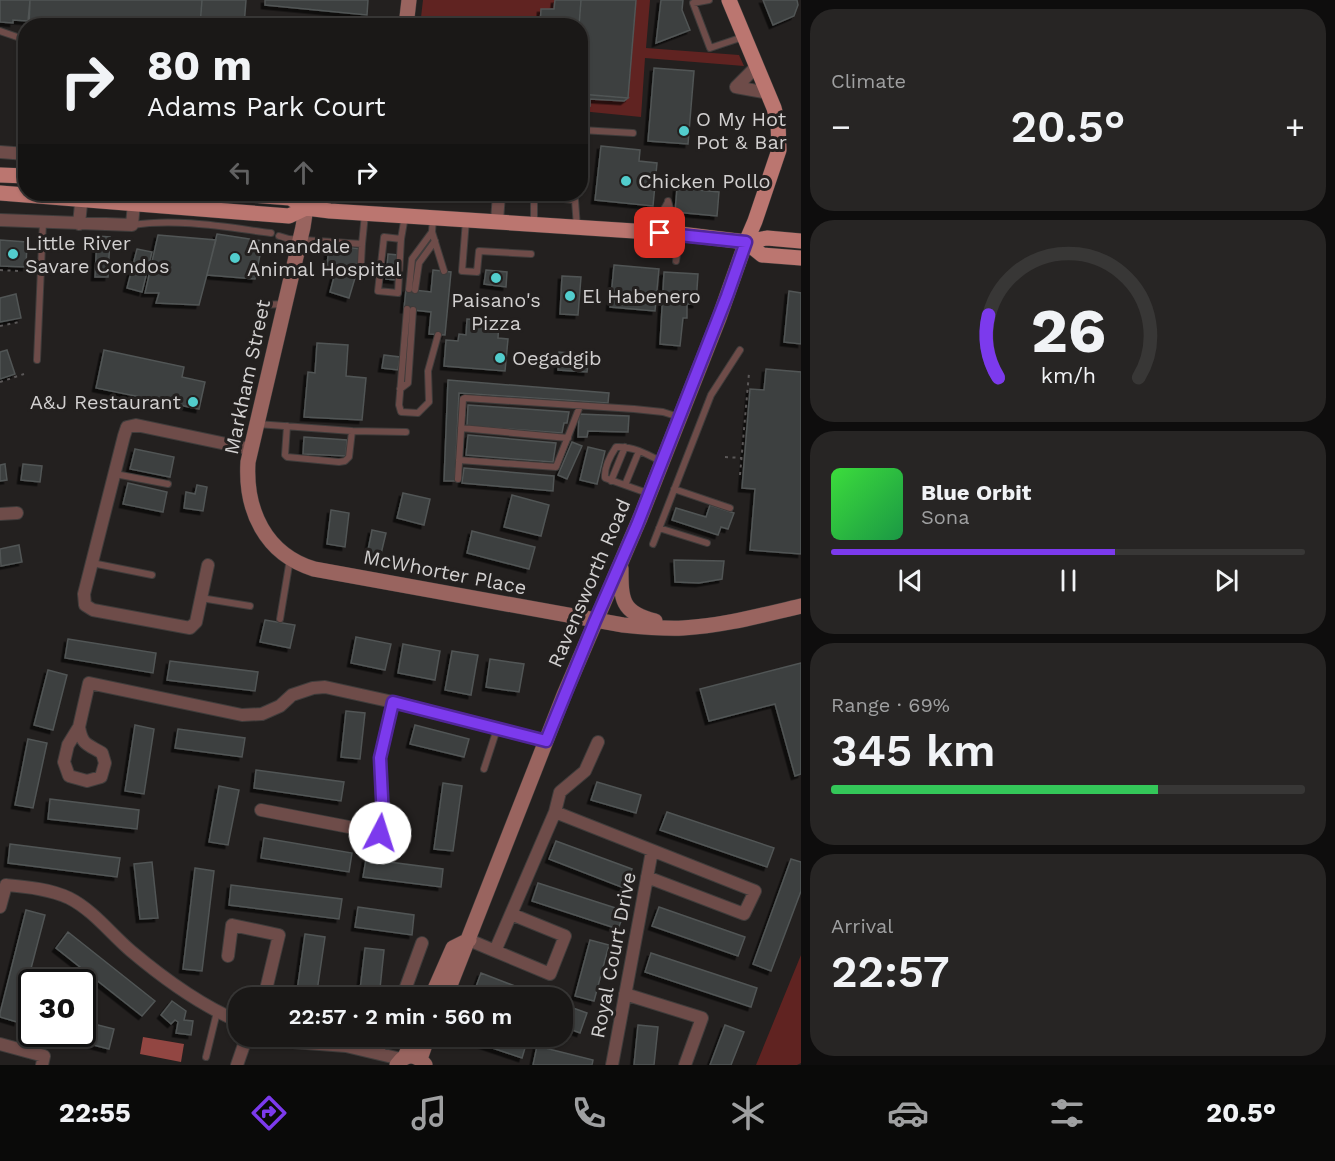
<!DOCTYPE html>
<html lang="en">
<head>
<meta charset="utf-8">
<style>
	:root { --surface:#1a1817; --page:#272524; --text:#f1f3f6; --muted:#9fa0a1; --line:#383736; --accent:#7c3aed }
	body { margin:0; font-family:"Work Sans",sans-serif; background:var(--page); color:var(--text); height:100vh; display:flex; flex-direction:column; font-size:22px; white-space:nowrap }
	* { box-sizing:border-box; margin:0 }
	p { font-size:20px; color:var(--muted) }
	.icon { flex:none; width:33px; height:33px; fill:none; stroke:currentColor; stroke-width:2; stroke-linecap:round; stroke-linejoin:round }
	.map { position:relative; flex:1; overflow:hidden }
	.side { display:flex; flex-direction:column; gap:9px; padding:9px; background:#0e0d0d; width:534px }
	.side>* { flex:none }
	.guide { position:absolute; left:18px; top:18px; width:570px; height:183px; border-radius:24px; box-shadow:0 2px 4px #0004,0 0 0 2px var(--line); background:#1a1817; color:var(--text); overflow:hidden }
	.speed { position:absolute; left:18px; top:969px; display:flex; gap:12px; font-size:30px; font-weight:700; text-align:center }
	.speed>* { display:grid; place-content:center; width:78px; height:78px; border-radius:50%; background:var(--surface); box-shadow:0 2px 4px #0004,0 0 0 2px var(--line); line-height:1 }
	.speed .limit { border:3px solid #111; border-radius:9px; background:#fff; color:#111 }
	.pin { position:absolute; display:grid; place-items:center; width:51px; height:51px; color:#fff; margin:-26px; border-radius:12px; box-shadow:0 3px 9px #0006 }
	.me { position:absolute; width:66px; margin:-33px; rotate:5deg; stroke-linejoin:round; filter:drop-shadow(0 0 4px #0008) }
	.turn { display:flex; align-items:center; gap:21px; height:126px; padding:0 30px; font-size:27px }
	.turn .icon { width:78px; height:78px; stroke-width:2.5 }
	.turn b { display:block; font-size:42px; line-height:51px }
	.lanes { display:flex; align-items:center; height:57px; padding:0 30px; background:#0003; justify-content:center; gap:30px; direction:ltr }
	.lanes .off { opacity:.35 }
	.big { font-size:45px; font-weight:600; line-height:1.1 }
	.side .tile { flex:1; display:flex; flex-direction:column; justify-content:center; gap:9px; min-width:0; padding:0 21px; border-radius:24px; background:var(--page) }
	.side .dial { align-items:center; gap:0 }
	.dial svg { height:156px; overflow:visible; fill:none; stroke:var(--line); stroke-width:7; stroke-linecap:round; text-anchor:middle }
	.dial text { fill:var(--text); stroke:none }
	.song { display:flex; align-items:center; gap:18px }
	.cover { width:72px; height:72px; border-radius:9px; background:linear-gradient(135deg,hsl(120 70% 55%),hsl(140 70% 35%)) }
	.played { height:6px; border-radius:3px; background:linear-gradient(90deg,var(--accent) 60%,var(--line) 60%) }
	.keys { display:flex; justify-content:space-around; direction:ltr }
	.heat { display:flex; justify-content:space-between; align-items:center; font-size:33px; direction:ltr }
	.charge { height:9px; border-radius:4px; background:linear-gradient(90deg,#34c759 69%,var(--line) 0) }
	.trip { position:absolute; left:228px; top:987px; width:345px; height:60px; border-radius:24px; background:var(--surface); box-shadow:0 2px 4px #0004,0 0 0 2px var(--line); font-weight:600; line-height:60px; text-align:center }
	.tabs { display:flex; height:96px; justify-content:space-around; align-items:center; background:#0a0a09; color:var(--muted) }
	.tabs .icon { width:42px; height:42px }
	.tabs .on { color:var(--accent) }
	.tabs b { font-size:27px; color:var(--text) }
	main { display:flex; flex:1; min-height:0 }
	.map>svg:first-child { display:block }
</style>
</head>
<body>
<main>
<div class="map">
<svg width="801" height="1065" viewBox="0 0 801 1065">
	<defs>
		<filter id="shadow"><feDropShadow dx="-3.5" dy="3.5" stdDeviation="0" flood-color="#0009"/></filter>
	</defs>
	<rect width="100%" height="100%" fill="#23201f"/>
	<!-- green -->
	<path fill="#602321" d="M423,0H650L646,48L739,55L744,66L645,58L641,117L581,111L580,26H420Z
		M801,955V1063L797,1065H756Z"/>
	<!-- water -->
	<path fill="#924642" d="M143,1037L184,1044L181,1062L140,1054Z"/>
	<!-- building -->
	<path fill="#3c4040" stroke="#515555" stroke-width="1.5" filter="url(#shadow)" d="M0,0H30L28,21L13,20V23L0,22Z
		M30,0H202L200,26H29Z
		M202,0H246L244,26H200Z
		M265,0H368L367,15L265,5Z
		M555,0H581L579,26H540L541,9H554Z
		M581,0H636L628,98L580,94V26H579Z
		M661,0H683L682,10L690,30L656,43Z
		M763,0H797L798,5L794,16L773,25Z
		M654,68L694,71L688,144L648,141Z
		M580,94L628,98L624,101L590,99V106L580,105Z
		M601,146L640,150L639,161L657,163L653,206L595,200Z
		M677,188L719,192L717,216L675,212Z
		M217,234L263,241L255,279L207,275Z
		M158,235L216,240L199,305L156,303L159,293H145Z
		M97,236L110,237L108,277H95Z
		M0,240L27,242L26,267L0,266Z
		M329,245L361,249L359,270L327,266Z
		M137,249L152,252L142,292L127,288Z
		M388,254L398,255L396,280L386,279Z
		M614,265L659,269L655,311L610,307Z
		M433,270L451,272L445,335L429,334L431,312L404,309L406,289L431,292Z
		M486,270L507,272L506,287L484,284Z
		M664,272L698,274L696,304H687V318H683L680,346L660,344Z
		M335,273L355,278L349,298L330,292Z
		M562,276L581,277L578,315L560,314Z
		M789,291L801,293V344L784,342Z
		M16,294L21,318L0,322V298Z
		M467,319L499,321L498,338L508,339L505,371L444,366L446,340L458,341L459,334L466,335Z
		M317,343L348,345L346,376L366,378L362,420L304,417L308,372L315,373Z
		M7,350L15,374L0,379V352Z
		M104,350L184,367L182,377L205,382L199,409L96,388Z
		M559,352L589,355L587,372L558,370Z
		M384,355L400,357L398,370L382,368Z
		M766,369L801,372V554L750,550L755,489L742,488L750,389L764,390Z
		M448,380L609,393L608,403L459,393L455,481H444Z
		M468,405L569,412L567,423H564L562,433L467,426Z
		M579,414L629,416L628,432L588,431L587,437H578Z
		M468,435L556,443L553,462L466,455Z
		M304,437L347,440L346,456L303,454Z
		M572,442L582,446L567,479L558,475Z
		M588,447L605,451L597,484L580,480Z
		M135,449L174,457L170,477L130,469Z
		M5,464L7,480L0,481V465Z
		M23,464L42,466L40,482L21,480Z
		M464,468L554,476L553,491L462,483Z
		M128,483L167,492L163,512L123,504Z
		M197,485L207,487L203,511L184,508L186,492L195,494Z
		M403,493L430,499L424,525L397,518Z
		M512,495L549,505L541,536L504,527Z
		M710,505L734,513L728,529L721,527L718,535L672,520L676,508L706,517Z
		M331,510L349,513L345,547L327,544Z
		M372,530L386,533L380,558L367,555Z
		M472,531L535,547L529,569L467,553Z
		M19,545L22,562L1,566L0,549Z
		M674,560L724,561L722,579L699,583L675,582Z
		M265,620L295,625L290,648L260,642Z
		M356,637L391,644L385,670L351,663Z
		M68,639L156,653L153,673L65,658Z
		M403,644L440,651L435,680L398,673Z
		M452,651L478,655L471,695L445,690Z
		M490,659L524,664L519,692L486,687Z
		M170,661L258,672L255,691L167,680Z
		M801,663V774L795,776L775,704L709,721L700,689Z
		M48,670L67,675L53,730L34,725Z
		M346,711L365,713L360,759L341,757Z
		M135,725L154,729L144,794L125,791Z
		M415,725L469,739L464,757L410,744Z
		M178,729L245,738L242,757L175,748Z
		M28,739L47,743L33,808L15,805Z
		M256,770L344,782L341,801L254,788Z
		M597,782L641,795L636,813L591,800Z
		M443,783L462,786L453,851L434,849Z
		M219,786L239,790L228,845L209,842Z
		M50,799L139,810L137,829L48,819Z
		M667,812L774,848L767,867L660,830Z
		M264,838L352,853L349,872L261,858Z
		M556,841L632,869L624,888L549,859Z
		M10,844L120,858L117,877L8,863Z
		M366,859L443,869L441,887L363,877Z
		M791,859L801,862V891L771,971L753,964Z
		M152,862L158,918L140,919L134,864Z
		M195,868L214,871L202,971L183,969Z
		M538,883L625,911L618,929L532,901Z
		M231,885L342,899L339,919L229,905Z
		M358,907L414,915L412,935L355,927Z
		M659,907L745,937L738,956L652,926Z
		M26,910L45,915L17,1022L0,1017V1013Z
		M68,932L155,1001L142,1016L56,948Z
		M305,934L325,937L316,998H296Z
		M590,940L609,945L594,1001L575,996Z
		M365,948L384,950L379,998H359Z
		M651,953L757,988L751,1007L645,972Z
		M481,973L546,998H488L474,992Z
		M172,1001L186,1011L184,1020L193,1021L191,1035L176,1033L178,1022L175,1020L171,1024L161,1015Z
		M562,1004L587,1013L580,1033L562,1026Z
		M82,1021L114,1029L109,1049L51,1034H82Z
		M638,1025L658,1027L654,1065H634Z
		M725,1025L744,1032L731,1065H710Z
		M457,1036H523L528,1038L522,1058Z
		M537,1046L593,1060L592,1065H533Z"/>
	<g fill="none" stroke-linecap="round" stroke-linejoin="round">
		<!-- lane casing -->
		<g stroke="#3f3c3b" stroke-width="8">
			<path id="lane" d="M709,0L693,3L710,48L743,37
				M0,31L26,40
				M580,135L581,130L633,133
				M506,194L575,200L577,227
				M668,201L672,216L680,234L676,261
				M433,218L432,232L444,271
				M466,220L462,271L477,272L479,251L531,254
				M534,222V196
				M132,225C178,218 225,227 271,233
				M651,232L668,202
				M279,236L289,239L362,244L365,214
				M401,239L384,237L378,291L398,293L401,239L405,216
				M361,263L362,244
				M409,289L412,259L432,232
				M415,290L419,263L435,241
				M262,305L284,304
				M407,309L399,405L401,412L418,413L429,402L428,371L438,335
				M37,360L43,222
				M400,389L408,383L413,310
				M257,424L352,431L406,432
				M287,426L285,455L287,457L339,462L345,461L349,457L352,431
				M461,428L568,438
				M459,460L556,467L580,406
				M115,474L168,484
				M458,479L463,399L465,398L634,409L663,412L679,417
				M611,481L625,447
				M625,485L639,451
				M674,489L730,508
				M650,494L605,478C604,467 610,456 616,447C633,446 647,454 662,462
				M659,528L707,543
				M653,544L711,395L740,350
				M92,563L152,575
				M201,598L250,606
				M280,619L290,559
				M484,769L497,729
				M206,1057L217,1012"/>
		</g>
		<!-- street casing -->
		<g stroke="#3f3c3b" stroke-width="14">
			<path id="street" d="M736,87L768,93
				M736,87L757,66
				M0,152L26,154
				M0,220L132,225L134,203
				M497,221L499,194
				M79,224L82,194
				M0,514L17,513
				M208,565L196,622L190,628L93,610L85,605L84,594L124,436L127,427L136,425L250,449
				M79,727C82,745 87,744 102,753L105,763L101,777L87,781L69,776L64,762L68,745L79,727L89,683L242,715L262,714L280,706L292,695L313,688L325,687L393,702L546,741
				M261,810L380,833L383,818L380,758L393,702
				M555,812L560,792L585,771L598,742
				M380,833L405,838
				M0,907L6,885C27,887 50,889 69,898C93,910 111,934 131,951C163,978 200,1005 238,1021
				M469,940L495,951L555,812L755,891L744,914L647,877
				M495,951L550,974L565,936L511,914
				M228,956L232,925L279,935L264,998
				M625,994L702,1018L685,1065
				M402,998L422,943
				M280,1036L293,1042L346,1046L401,1059
				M0,1044L44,1056L42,1065
				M377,1052L386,1036
				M237,1065L247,1036
				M612,1065L652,851"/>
		</g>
		<!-- secondary casing -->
		<g stroke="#3f3c3b" stroke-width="16">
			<path id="secondary" d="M406,26L409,0
				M308,194L303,227L248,462C245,510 265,554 314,569L623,625C643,627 663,629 683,628C723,626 762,615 801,606
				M621,568C621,599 621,613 655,621
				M431,998L453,948L469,940
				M445,998L564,695L640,518L719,318L746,242
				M405,1057L414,1036
				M420,1059L428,1036
				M397,1065C405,1053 417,1053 425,1065"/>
		</g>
		<!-- primary casing -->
		<g stroke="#3f3c3b" stroke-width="16">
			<path id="primary" d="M729,0L774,108L778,123L779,150L755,221L746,242
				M0,175L26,176
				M0,193L289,216L306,208
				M240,194L290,198L306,208L330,211L680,234L746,242L767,238L801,241
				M746,242L762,255L801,258"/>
		</g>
		<!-- path -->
		<path stroke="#5b5858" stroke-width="2" stroke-dasharray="3 4.5" stroke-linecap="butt" d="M0,270L19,271
			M0,326L19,322
			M0,382L24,374
			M725,457L742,458
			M740,475L749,373"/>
		<!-- lane -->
		<use href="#lane" stroke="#6e4c49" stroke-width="6"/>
		<!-- street -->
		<use href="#street" stroke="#6e4c49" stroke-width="12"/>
		<!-- secondary -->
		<use href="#secondary" stroke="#99645f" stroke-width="15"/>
		<!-- primary -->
		<use href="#primary" stroke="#bb7670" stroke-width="15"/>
	</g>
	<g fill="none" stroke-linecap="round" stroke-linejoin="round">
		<!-- route casing -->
		<g stroke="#51269a" stroke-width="15">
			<path id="route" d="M380,833L383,818L380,758L393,702L546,741L595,621L637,525L727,296L746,242L660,233"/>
		</g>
		<!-- route -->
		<use href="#route" stroke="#7c3aed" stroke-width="10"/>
	</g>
	<!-- markers -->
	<g fill="#52cdcd" stroke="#23201f" stroke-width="2">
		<circle cx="684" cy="131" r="6"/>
		<circle cx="626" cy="181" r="6"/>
		<circle cx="13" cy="254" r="6"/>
		<circle cx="235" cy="258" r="6"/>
		<circle cx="496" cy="278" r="6"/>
		<circle cx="570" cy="296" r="6"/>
		<circle cx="500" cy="358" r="6"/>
		<circle cx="193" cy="402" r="6"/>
	</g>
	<g text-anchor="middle" stroke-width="6" stroke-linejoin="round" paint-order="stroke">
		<!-- poi labels -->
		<g font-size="20" fill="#d2d0d0" stroke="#23201f" text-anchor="start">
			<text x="696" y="126">O My Hot<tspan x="696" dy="23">Pot &amp; Bar</tspan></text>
			<text x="638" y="188">Chicken Pollo</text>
			<text x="25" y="250">Little River<tspan x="25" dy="23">Savare Condos</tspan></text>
			<text x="247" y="253">Annandale<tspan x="247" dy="23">Animal Hospital</tspan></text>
			<text x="582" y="303">El Habenero</text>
			<text x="496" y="307" text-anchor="middle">Paisano's<tspan x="496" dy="23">Pizza</tspan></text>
			<text x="512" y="365">Oegadgib</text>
			<text x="181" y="409" text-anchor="end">A&amp;J Restaurant</text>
		</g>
		<!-- street labels -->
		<g font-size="20" fill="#d2d0d0" stroke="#23201f">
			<text transform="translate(247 377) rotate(-78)" y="7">Markham Street</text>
			<text transform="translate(445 572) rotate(11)" y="7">McWhorter Place</text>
			<text transform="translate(589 583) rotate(-67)" y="7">Ravensworth Road</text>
			<text transform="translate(613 955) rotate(-79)" y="7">Royal Court Drive</text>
		</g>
	</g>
</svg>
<div class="speed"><div class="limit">30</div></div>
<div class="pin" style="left:660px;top:233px;background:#d93025"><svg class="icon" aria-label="arrive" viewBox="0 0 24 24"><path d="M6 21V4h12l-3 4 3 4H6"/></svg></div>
<svg class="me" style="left:380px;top:833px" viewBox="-20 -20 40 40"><circle r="19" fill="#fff"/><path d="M0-13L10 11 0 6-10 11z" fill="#7c3aed"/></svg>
<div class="trip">22:57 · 2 min · 560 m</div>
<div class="guide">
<div class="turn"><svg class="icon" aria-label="right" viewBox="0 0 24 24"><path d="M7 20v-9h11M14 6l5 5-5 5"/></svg><div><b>80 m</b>Adams Park Court</div></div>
<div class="lanes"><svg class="icon off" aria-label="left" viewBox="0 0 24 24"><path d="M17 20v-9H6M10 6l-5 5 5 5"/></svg><svg class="icon off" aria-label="ahead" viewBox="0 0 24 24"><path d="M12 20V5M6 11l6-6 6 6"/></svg><svg class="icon" aria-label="right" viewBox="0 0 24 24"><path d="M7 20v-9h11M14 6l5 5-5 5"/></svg></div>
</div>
</div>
<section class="side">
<div class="tile"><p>Climate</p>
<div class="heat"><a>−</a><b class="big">20.5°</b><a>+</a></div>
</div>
<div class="tile dial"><svg viewBox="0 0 100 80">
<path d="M14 69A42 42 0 1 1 86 69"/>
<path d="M14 69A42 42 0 0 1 9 37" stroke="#7c3aed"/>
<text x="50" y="56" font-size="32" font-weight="700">26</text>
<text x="50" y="72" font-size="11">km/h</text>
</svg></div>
<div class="tile">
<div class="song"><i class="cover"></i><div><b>Blue Orbit</b><p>Sona</p></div></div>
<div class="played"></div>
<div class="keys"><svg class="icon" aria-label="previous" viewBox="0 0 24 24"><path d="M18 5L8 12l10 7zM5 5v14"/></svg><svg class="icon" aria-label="pause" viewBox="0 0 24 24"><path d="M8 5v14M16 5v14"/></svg><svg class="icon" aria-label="next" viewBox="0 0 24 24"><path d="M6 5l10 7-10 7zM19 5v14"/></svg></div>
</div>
<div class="tile"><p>Range · 69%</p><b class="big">345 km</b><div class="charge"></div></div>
<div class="tile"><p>Arrival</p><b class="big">22:57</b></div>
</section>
</main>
<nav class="tabs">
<b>22:55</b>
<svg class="icon on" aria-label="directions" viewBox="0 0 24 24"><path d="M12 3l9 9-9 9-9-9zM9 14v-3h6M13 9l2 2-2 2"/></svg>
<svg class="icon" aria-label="music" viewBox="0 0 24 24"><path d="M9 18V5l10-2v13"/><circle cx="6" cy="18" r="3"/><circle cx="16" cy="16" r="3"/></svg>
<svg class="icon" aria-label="phone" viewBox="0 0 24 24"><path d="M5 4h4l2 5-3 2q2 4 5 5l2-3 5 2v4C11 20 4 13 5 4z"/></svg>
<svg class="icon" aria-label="climate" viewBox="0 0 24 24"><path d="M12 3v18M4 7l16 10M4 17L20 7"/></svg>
<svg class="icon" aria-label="car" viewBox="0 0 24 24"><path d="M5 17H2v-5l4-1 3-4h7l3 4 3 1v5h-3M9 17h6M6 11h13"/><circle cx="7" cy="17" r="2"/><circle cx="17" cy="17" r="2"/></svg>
<svg class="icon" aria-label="filters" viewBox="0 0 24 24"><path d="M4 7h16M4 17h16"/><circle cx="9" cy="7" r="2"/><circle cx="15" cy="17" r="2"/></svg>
<b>20.5°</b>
</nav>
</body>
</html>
